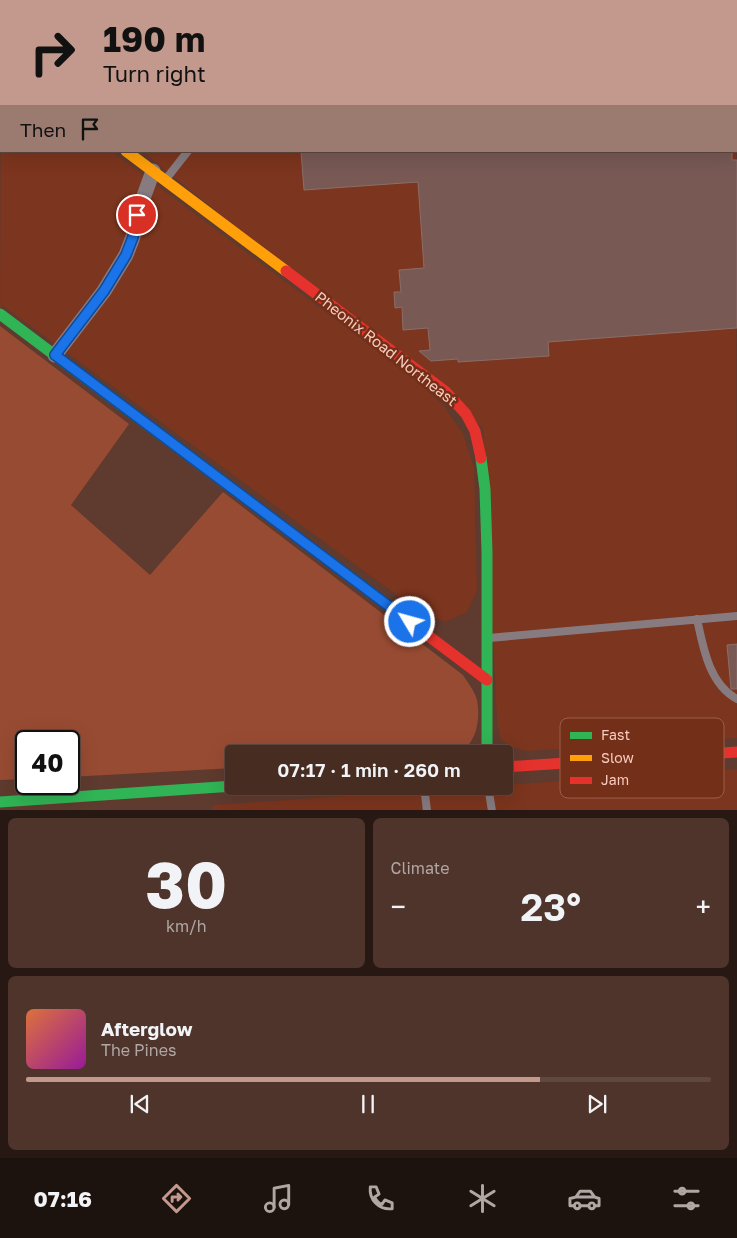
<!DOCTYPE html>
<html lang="en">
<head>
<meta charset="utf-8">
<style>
	:root { --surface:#472c22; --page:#4e342a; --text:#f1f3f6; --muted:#b0a7a5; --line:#5f4840; --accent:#c2998c }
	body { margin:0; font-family:"Golos Text",sans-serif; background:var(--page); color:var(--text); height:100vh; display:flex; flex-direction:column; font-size:19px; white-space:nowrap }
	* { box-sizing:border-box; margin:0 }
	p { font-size:16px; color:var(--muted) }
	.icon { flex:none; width:28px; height:28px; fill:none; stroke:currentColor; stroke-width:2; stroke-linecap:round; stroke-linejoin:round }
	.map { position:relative; height:810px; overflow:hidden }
	.sheet { display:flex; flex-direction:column; gap:8px; padding:8px; background:#271813; flex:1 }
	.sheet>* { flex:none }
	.top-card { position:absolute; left:0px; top:0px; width:738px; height:152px; box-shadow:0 5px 20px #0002,0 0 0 1px var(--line); background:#c2998c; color:#111; overflow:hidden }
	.speed { position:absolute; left:15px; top:730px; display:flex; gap:10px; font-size:25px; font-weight:700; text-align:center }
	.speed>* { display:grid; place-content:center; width:65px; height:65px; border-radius:50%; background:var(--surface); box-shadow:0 5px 20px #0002,0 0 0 1px var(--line); line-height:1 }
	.speed .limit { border:2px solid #111; border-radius:8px; background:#fff; color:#111 }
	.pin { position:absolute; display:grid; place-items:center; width:42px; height:42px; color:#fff; margin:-21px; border:2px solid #fff; border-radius:50%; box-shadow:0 1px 5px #0007 }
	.me { position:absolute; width:55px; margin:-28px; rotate:307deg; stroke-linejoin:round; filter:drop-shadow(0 0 4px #0008) }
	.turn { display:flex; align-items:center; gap:18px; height:105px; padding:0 20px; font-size:22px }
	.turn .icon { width:65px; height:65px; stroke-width:2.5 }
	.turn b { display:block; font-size:35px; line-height:42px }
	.then { display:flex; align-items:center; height:48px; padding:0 20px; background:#0003; gap:10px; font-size:19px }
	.big { font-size:38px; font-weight:600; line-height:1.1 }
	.sheet .card { flex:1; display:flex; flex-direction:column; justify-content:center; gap:8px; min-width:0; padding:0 18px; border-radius:8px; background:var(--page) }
	.sheet .dial { align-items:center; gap:0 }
	.dial b { font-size:65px; line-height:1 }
	.song { display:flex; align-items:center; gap:15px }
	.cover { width:60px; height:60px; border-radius:8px; background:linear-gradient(135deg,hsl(20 70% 55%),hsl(300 70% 35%)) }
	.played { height:5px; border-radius:2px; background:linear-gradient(90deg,var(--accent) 75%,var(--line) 75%) }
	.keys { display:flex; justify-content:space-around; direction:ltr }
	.heat { display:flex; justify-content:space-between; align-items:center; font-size:28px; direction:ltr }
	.sheet .tiles { flex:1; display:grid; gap:8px; grid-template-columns:1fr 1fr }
	.card:last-child { grid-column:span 2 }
	.trip { position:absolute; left:225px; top:745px; width:288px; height:50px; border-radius:5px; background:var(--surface); box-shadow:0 5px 20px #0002,0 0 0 1px var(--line); font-weight:600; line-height:50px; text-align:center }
	.tabs { display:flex; height:80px; justify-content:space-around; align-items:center; background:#1c120e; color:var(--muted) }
	.tabs .icon { width:35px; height:35px }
	.tabs .on { color:var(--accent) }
	.tabs b { font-size:22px; color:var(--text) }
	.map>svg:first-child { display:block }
</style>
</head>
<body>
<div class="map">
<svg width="737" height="811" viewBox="0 0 737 811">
	<rect width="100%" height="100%" fill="#5f3a2e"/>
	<!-- built -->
	<path fill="#7c351e" d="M0,0H638L639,1H1V44Z
		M675,0H737V47L736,1Z
		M1,69V151H111L414,378L444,406L463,434L474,467L477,591L467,612L445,622L417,610L2,305L0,312Z
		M736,74L737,738L526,751L509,746L500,738L497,720L483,428L142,151H736Z
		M737,769V810L213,811V805Z"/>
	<!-- green -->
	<path fill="#984b33" d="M0,326L129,424L71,505L150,575L223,492L463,675C467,682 475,691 477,700C481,719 476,748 455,754H234V768L69,777V741H26V779L0,780Z"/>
	<!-- building -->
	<path fill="#785954" stroke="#8d6d68" d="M301,151H732V160H737V328L548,342L549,356L458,362V359L431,361L419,351L430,350L428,328L403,330L402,307L395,308L394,292H401L399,270L424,268L418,182L304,190Z
		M737,644V689H731L727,645Z"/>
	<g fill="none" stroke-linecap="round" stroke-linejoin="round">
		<!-- lane -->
		<path stroke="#877b80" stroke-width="8" d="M736,90L737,91
			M166,179L188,151
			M697,619C703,647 709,684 737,699
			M489,638L737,616
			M424,786L427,811
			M488,786L492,811"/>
		<!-- street -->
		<path stroke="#877b80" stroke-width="15" d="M0,54L1,55
			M55,355L104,291L126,255L133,237L137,215L153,171"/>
		<!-- fast -->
		<path stroke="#30b455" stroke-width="11" d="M0,314L402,616
			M481,458L485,489L487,552V754
			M0,802L234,786"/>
		<!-- slow -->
		<path stroke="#ff9f0a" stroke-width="11" d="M126,151L286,271"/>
		<!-- jam -->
		<path stroke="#e5322d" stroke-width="11" d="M286,271L446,392L466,414L475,431L481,458
			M402,616L487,680
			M504,767L737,752"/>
		<!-- rail casing -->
		<g stroke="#8d7b7b" stroke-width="5.5">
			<path id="rail" d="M658,0L659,1
				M736,59L737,60"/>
		</g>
		<!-- rail -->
		<use href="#rail" stroke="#742f19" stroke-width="4" stroke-dasharray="11" stroke-linecap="butt"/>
	</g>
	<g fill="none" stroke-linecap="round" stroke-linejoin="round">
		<!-- route casing -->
		<g stroke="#114b97" stroke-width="12">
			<path id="route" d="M137,215L133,237L126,255L104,291L55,355L410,622"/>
		</g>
		<!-- route -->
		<use href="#route" stroke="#1a73e8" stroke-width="9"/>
	</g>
	<g text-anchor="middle" stroke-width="5" stroke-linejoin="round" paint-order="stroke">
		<!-- street labels -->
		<g font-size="15" fill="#f7ccbf" stroke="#742f19">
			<text transform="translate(386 349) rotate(38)" y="5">Pheonix Road Northeast</text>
		</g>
	</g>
	<!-- legend -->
	<rect x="560" y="718" width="164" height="80" rx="8" fill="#742f19" stroke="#9b5e4b" stroke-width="1"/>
	<rect x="570" y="732" width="22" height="7" fill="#30b455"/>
	<rect x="570" y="755" width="22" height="6" fill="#ff9f0a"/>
	<rect x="570" y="777" width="22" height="7" fill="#e5322d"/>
	<g font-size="14" fill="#f7ccbf">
		<text x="601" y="740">Fast</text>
		<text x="601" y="763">Slow</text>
		<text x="601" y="785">Jam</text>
	</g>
</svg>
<div class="speed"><div class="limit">40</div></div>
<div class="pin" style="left:137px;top:215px;background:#d93025"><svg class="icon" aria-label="arrive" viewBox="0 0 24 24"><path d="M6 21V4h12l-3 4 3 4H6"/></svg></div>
<svg class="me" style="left:410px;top:622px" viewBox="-20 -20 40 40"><circle r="17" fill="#1a73e8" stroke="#fff" stroke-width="3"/><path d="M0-11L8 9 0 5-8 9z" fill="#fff"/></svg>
<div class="trip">07:17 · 1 min · 260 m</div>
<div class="top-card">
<div class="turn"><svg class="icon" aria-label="right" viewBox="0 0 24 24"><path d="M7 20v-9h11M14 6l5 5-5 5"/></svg><div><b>190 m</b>Turn right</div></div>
<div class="then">Then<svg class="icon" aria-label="arrive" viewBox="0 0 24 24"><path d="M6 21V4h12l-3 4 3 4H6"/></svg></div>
</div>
</div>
<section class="sheet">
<div class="tiles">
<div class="card dial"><b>30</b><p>km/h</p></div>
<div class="card"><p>Climate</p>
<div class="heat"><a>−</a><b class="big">23°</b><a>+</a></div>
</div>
<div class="card">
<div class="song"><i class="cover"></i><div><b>Afterglow</b><p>The Pines</p></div></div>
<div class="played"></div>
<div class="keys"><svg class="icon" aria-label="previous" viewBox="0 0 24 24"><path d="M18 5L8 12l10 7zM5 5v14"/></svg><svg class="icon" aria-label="pause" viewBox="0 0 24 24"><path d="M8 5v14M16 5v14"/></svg><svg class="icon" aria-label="next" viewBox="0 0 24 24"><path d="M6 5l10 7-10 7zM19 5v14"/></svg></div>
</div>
</div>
</section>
<nav class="tabs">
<b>07:16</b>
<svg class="icon on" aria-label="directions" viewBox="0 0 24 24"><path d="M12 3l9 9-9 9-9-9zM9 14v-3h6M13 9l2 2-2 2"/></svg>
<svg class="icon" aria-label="music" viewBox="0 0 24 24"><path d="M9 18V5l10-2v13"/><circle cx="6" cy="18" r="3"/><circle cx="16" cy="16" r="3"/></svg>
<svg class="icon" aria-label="phone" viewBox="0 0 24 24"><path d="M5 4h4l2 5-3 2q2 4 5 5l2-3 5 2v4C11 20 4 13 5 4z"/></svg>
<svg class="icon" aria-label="climate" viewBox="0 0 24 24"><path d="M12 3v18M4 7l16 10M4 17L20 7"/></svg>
<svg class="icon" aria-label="car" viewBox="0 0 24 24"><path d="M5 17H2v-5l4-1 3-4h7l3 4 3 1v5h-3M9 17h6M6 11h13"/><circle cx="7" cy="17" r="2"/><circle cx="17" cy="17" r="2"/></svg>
<svg class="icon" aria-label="filters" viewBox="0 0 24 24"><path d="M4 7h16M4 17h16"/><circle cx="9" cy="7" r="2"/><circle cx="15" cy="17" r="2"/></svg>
</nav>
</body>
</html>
